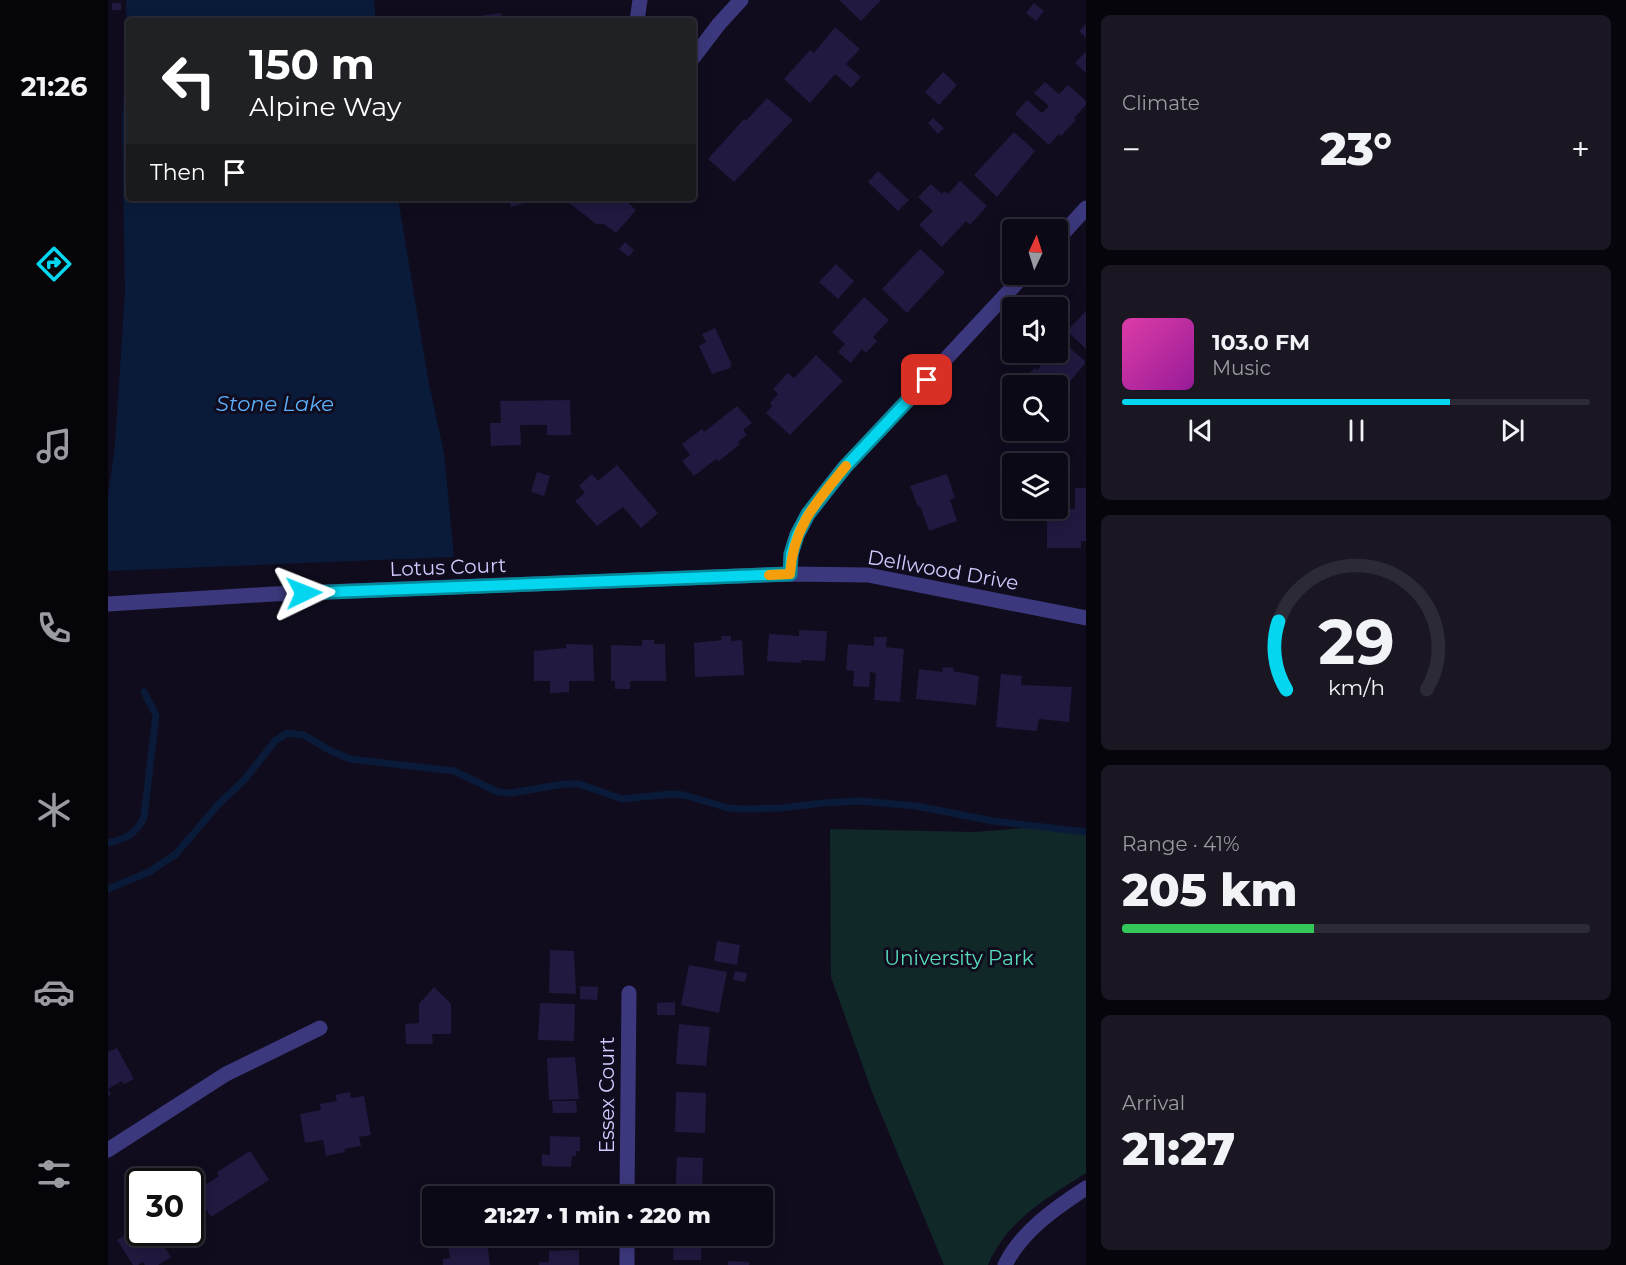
<!DOCTYPE html>
<html lang="en">
<head>
<meta charset="utf-8">
<style>
	:root { --surface:#0c0916; --page:#1a1723; --text:#f1f3f6; --muted:#9a9aa1; --line:#2c2a35; --accent:#05d6f0 }
	body { margin:0; font-family:Montserrat,sans-serif; background:var(--page); color:var(--text); height:100vh; display:flex; flex-direction:column; font-size:22px; white-space:nowrap }
	* { box-sizing:border-box; margin:0 }
	p { font-size:20px; color:var(--muted) }
	.icon { flex:none; width:33px; height:33px; fill:none; stroke:currentColor; stroke-width:2; stroke-linecap:round; stroke-linejoin:round }
	.map { position:relative; flex:1; overflow:hidden }
	.sheet { display:flex; flex-direction:column; gap:15px; padding:15px; background:#07050c; width:540px }
	.sheet>* { flex:none }
	.banner { position:absolute; left:18px; top:18px; width:570px; height:183px; border-radius:6px; box-shadow:0 3px 15px #0003,0 0 0 2px var(--line); background:#202124; color:#fff; overflow:hidden }
	.needle { width:39px; rotate:4deg }
	.buttons { position:absolute; left:894px; top:219px; display:grid; gap:12px }
	.buttons a { display:grid; place-items:center; width:66px; height:66px; border-radius:6px; background:var(--surface); box-shadow:0 3px 15px #0003,0 0 0 2px var(--line); font-size:30px }
	.speed { position:absolute; left:18px; top:1168px; display:flex; gap:12px; font-size:30px; font-weight:700; text-align:center }
	.speed>* { display:grid; place-content:center; width:78px; height:78px; border-radius:50%; background:var(--surface); box-shadow:0 3px 15px #0003,0 0 0 2px var(--line); line-height:1 }
	.speed .limit { border:3px solid #111; border-radius:9px; background:#fff; color:#111 }
	.pin { position:absolute; display:grid; place-items:center; width:51px; height:51px; color:#fff; margin:-26px; border-radius:12px; box-shadow:0 3px 9px #0006 }
	.me { position:absolute; width:66px; margin:-33px; rotate:88deg; stroke-linejoin:round; filter:drop-shadow(0 0 4px #0008) }
	.turn { display:flex; align-items:center; gap:21px; height:126px; padding:0 24px; font-size:27px }
	.turn .icon { width:78px; height:78px; stroke-width:2.5 }
	.turn b { display:block; font-size:42px; line-height:51px }
	.then { display:flex; align-items:center; height:57px; padding:0 24px; background:#0003; gap:12px; font-size:22px }
	.big { font-size:45px; font-weight:800; line-height:1.1 }
	.sheet .card { flex:1; display:flex; flex-direction:column; justify-content:center; gap:9px; min-width:0; padding:0 21px; border-radius:9px; background:var(--page) }
	.sheet .dial { align-items:center; gap:0 }
	.dial svg { height:156px; overflow:visible; fill:none; stroke:var(--line); stroke-width:7; stroke-linecap:round; text-anchor:middle }
	.dial text { fill:var(--text); stroke:none }
	.song { display:flex; align-items:center; gap:18px }
	.cover { width:72px; height:72px; border-radius:9px; background:linear-gradient(135deg,hsl(320 70% 55%),hsl(300 70% 35%)) }
	.played { height:6px; border-radius:3px; background:linear-gradient(90deg,var(--accent) 70%,var(--line) 70%) }
	.keys { display:flex; justify-content:space-around; direction:ltr }
	.heat { display:flex; justify-content:space-between; align-items:center; font-size:33px; direction:ltr }
	.charge { height:9px; border-radius:4px; background:linear-gradient(90deg,#34c759 41%,var(--line) 0) }
	.trip { position:absolute; left:314px; top:1186px; width:351px; height:60px; border-radius:6px; background:var(--surface); box-shadow:0 3px 15px #0003,0 0 0 2px var(--line); font-weight:800; line-height:60px; text-align:center }
	main { display:flex; flex:1; min-height:0 }
	.tab-bar { display:flex; flex-direction:column; width:108px; justify-content:space-around; align-items:center; background:#050409; color:var(--muted) }
	.tab-bar .icon { width:42px; height:42px }
	.tab-bar .current { color:var(--accent) }
	.tab-bar b { font-size:27px; color:var(--text) }
	.map>svg:first-child { display:block }
</style>
</head>
<body>
<main>
<nav class="tab-bar">
<b>21:26</b>
<svg class="icon current" aria-label="directions" viewBox="0 0 24 24"><path d="M12 3l9 9-9 9-9-9zM9 14v-3h6M13 9l2 2-2 2"/></svg>
<svg class="icon" aria-label="music" viewBox="0 0 24 24"><path d="M9 18V5l10-2v13"/><circle cx="6" cy="18" r="3"/><circle cx="16" cy="16" r="3"/></svg>
<svg class="icon" aria-label="phone" viewBox="0 0 24 24"><path d="M5 4h4l2 5-3 2q2 4 5 5l2-3 5 2v4C11 20 4 13 5 4z"/></svg>
<svg class="icon" aria-label="climate" viewBox="0 0 24 24"><path d="M12 3v18M4 7l16 10M4 17L20 7"/></svg>
<svg class="icon" aria-label="car" viewBox="0 0 24 24"><path d="M5 17H2v-5l4-1 3-4h7l3 4 3 1v5h-3M9 17h6M6 11h13"/><circle cx="7" cy="17" r="2"/><circle cx="17" cy="17" r="2"/></svg>
<svg class="icon" aria-label="filters" viewBox="0 0 24 24"><path d="M4 7h16M4 17h16"/><circle cx="9" cy="7" r="2"/><circle cx="15" cy="17" r="2"/></svg>
</nav>
<div class="map">
<svg width="978" height="1265" viewBox="0 0 978 1265">
	<rect width="100%" height="100%" fill="#100c1e"/>
	<!-- green -->
	<path fill="#102827" d="M929,827L978,830V1173C939,1198 899,1220 880,1265H836L764,1092L723,977L722,829L867,832Z"/>
	<!-- water -->
	<path fill="#0a1b3a" d="M18,0H266L268,21H21V198H290L321,384L336,453L346,557L0,571V496L7,445L17,291L14,120L19,49Z"/>
	<g fill="none" stroke-linecap="round" stroke-linejoin="round">
		<!-- stream -->
		<path stroke="#0a1b3a" stroke-width="7" d="M0,843C18,839 28,834 36,817L48,715L36,692
			M0,889L41,872L68,854L109,806L137,779L167,741L179,733L196,735L221,750L242,759L346,771L390,792L403,793L456,784H471L514,799L563,794L576,795L620,808L634,809L674,808L714,803L753,801L808,806L885,821L978,832"/>
	</g>
	<!-- building -->
	<path fill="#21193f" d="M731,0H773L753,21Z
		M4,3H13V10H4Z
		M926,3L936,11L928,21L918,13Z
		M393,13L394,21H366L365,17Z
		M978,24V38L971,31Z
		M727,27L752,49L738,64L753,77L743,88L727,74L702,103L676,79L702,50L706,53Z
		M978,51V73L967,63Z
		M835,72L849,85L831,105L817,92Z
		M937,82L951,94L960,85L978,101V105L966,118L968,120L953,136L951,134L941,145L907,114L919,100L934,113L941,106L926,93Z
		M659,98L685,120L626,182L600,159L636,119L638,121Z
		M825,118L836,128L830,134L820,123Z
		M906,132L927,151L889,197L866,175Z
		M770,171L801,200L790,211L760,182Z
		M852,181L879,206L862,225L858,221L834,247L811,225L825,211L810,197L823,184L834,194L836,191L840,194Z
		M400,198H424V201L403,207Z
		M455,198H515L528,210L508,233L496,224H488Z
		M517,242L526,250L521,257L511,249Z
		M812,249L837,272L799,313L774,289Z
		M728,264L746,281L730,299L711,282Z
		M756,297L781,320L765,337L769,341L758,353L754,349L743,363L730,352L737,344L724,332Z
		M978,311V349L959,331Z
		M607,328L624,365H622L623,368L604,374L591,346L598,342L594,334Z
		M954,341L978,362L955,390L951,386L950,388V386H911L926,368L929,370L944,352H950V346Z
		M708,355L735,381L682,435L658,413L664,406L662,403L670,394L665,389L680,373L686,378Z
		M462,400L463,435H439V425H412L413,445L383,446L382,423H393L392,401Z
		M629,406L644,423L635,430L639,435L630,442L632,444L611,461L608,459L586,476L574,461L582,455L574,444L594,429L596,432Z
		M509,465L550,513L533,528L515,507L489,526L467,501L477,493L471,486L484,474L490,481Z
		M429,472L442,476L436,496L423,492Z
		M839,474L847,498L842,500L849,521L821,531L812,506L810,507L802,486Z
		M950,485H955V509H967V488H978V541H973V548H939V508H950Z
		M691,630L719,631L717,661L693,660V663L659,661L661,634L691,636Z
		M613,636H623V641L634,640L636,675L587,677L586,643L614,640Z
		M766,637H779L778,647L796,649L792,702L766,700L768,673L762,672L761,687L745,686L746,671L738,670L740,644L766,646Z
		M534,640H546V644H557L558,681H522V689H507V681H503V645L534,646Z
		M458,644L485,645L486,681H461V692L442,693V681H426V651L458,648Z
		M835,667L846,668L845,671L871,676L868,705L808,699L811,669L834,672Z
		M893,674L914,676L913,685L964,687L961,722L931,719L929,731L888,727Z
		M609,941L632,945L629,965L606,961Z
		M442,950L466,951L468,994L441,993Z
		M581,965L619,972L611,1013L573,1005Z
		M627,971L639,973L637,982L625,980Z
		M472,986L490,987L489,1000L472,999Z
		M326,987L343,1004V1034H324L325,1044H298L297,1024L311,1023V1004Z
		M567,1002V1015H549V1003Z
		M432,1003L467,1004L466,1041L430,1040Z
		M571,1024L602,1027L598,1066L568,1064Z
		M9,1048L26,1079L16,1084L14,1081L0,1089L3,1094L0,1096V1052Z
		M467,1057L471,1099L441,1100L439,1058Z
		M242,1092L243,1098L256,1096L263,1135L251,1137L253,1146L236,1149L237,1152L218,1156L215,1140L197,1143L192,1114L213,1110L212,1104L229,1101L227,1095Z
		M568,1092L598,1093L597,1133L567,1132Z
		M444,1101H468L469,1113H445Z
		M442,1136L472,1137V1151H468V1156H464L463,1167L434,1166V1154L442,1155Z
		M142,1151L161,1180L103,1217L87,1192L111,1176L109,1172Z
		M569,1157L595,1158L594,1197H567Z
		M442,1189H469V1197H442Z
		M32,1220V1233H81L57,1248L63,1257L50,1265H37L35,1262L30,1265H25L9,1240L19,1233L17,1229Z
		M568,1236H594L593,1260H565L566,1239H568Z
		M379,1241L382,1265H335V1259L342,1258L340,1245Z
		M471,1250V1265H431V1262H441V1251Z
		M620,1261L641,1262V1265H620Z"/>
	<g fill="none" stroke-linecap="round" stroke-linejoin="round">
		<!-- street -->
		<path stroke="#3c387d" stroke-width="15" d="M529,21L532,0
			M585,58L611,24L633,0
			M950,239L978,208
			M682,574L683,554L689,535L700,514L737,467L917,274
			M0,604L165,594L682,574L760,575L978,618
			M0,1150L118,1074L212,1028
			M519,1197L521,993
			M519,1265V1236
			M897,1265C913,1232 947,1208 978,1188"/>
	</g>
	<g fill="none" stroke-linecap="round" stroke-linejoin="round">
		<!-- route casing -->
		<g stroke="#038b9c" stroke-width="15">
			<path id="route" d="M196,593L682,574L683,554L689,535L700,514L737,467L819,380"/>
		</g>
		<!-- route -->
		<use href="#route" stroke="#05d6f0" stroke-width="10"/>
		<!-- slow -->
		<path stroke="#f59e0b" stroke-width="10" d="M661,575L682,574C685,526 709,501 738,466"/>
	</g>
	<g text-anchor="middle" stroke-width="6" stroke-linejoin="round" paint-order="stroke">
		<!-- street labels -->
		<g font-size="20" fill="#d1cbfe" stroke="#100c1e">
			<text transform="translate(340 567) rotate(-2)" y="7">Lotus Court</text>
			<text transform="translate(835 570) rotate(10)" y="7">Dellwood Drive</text>
			<text transform="translate(499 1095) rotate(-90)" y="7">Essex Court</text>
		</g>
		<!-- park labels -->
		<g font-size="20" fill="#59dcbc" stroke="#100c1e">
			<text x="851" y="965">University Park</text>
		</g>
		<!-- water labels -->
		<g font-size="21" font-style="italic" fill="#5bb0fc" stroke="#100c1e">
			<text x="167" y="411">Stone Lake</text>
		</g>
	</g>
</svg>
<div class="buttons">
<a><svg class="needle" viewBox="-14 -14 28 28"><path d="M0-13l5 13h-10z" fill="#e53935"/><path d="M0 13l5-13h-10z" fill="#9a9aa1"/></svg></a>
<a><svg class="icon" aria-label="sound" viewBox="0 0 24 24"><path d="M4 9h4l5-4v14l-5-4H4zM17 9q2 3 0 6"/></svg></a>
<a><svg class="icon" aria-label="search" viewBox="0 0 24 24"><circle cx="10" cy="10" r="6"/><path d="M15 15l6 6"/></svg></a>
<a><svg class="icon" aria-label="layers" viewBox="0 0 24 24"><path d="M12 4l9 5-9 5-9-5zM3 14l9 5 9-5"/></svg></a>
</div>
<div class="speed"><div class="limit">30</div></div>
<div class="pin" style="left:819px;top:380px;background:#d93025"><svg class="icon" aria-label="arrive" viewBox="0 0 24 24"><path d="M6 21V4h12l-3 4 3 4H6"/></svg></div>
<svg class="me" style="left:196px;top:593px" viewBox="-20 -20 40 40"><path d="M0-17L14 15 0 8-14 15z" fill="#05d6f0" stroke="#fff" stroke-width="4"/></svg>
<div class="trip">21:27 · 1 min · 220 m</div>
<div class="banner">
<div class="turn"><svg class="icon" aria-label="left" viewBox="0 0 24 24"><path d="M17 20v-9H6M10 6l-5 5 5 5"/></svg><div><b>150 m</b>Alpine Way</div></div>
<div class="then">Then<svg class="icon" aria-label="arrive" viewBox="0 0 24 24"><path d="M6 21V4h12l-3 4 3 4H6"/></svg></div>
</div>
</div>
<section class="sheet">
<div class="card"><p>Climate</p>
<div class="heat"><a>−</a><b class="big">23°</b><a>+</a></div>
</div>
<div class="card">
<div class="song"><i class="cover"></i><div><b>103.0 FM</b><p>Music</p></div></div>
<div class="played"></div>
<div class="keys"><svg class="icon" aria-label="previous" viewBox="0 0 24 24"><path d="M18 5L8 12l10 7zM5 5v14"/></svg><svg class="icon" aria-label="pause" viewBox="0 0 24 24"><path d="M8 5v14M16 5v14"/></svg><svg class="icon" aria-label="next" viewBox="0 0 24 24"><path d="M6 5l10 7-10 7zM19 5v14"/></svg></div>
</div>
<div class="card dial"><svg viewBox="0 0 100 80">
<path d="M14 69A42 42 0 1 1 86 69"/>
<path d="M14 69A42 42 0 0 1 10 34" stroke="#05d6f0"/>
<text x="50" y="56" font-size="32" font-weight="700">29</text>
<text x="50" y="72" font-size="11">km/h</text>
</svg></div>
<div class="card"><p>Range · 41%</p><b class="big">205 km</b><div class="charge"></div></div>
<div class="card"><p>Arrival</p><b class="big">21:27</b></div>
</section>
</main>
</body>
</html>
